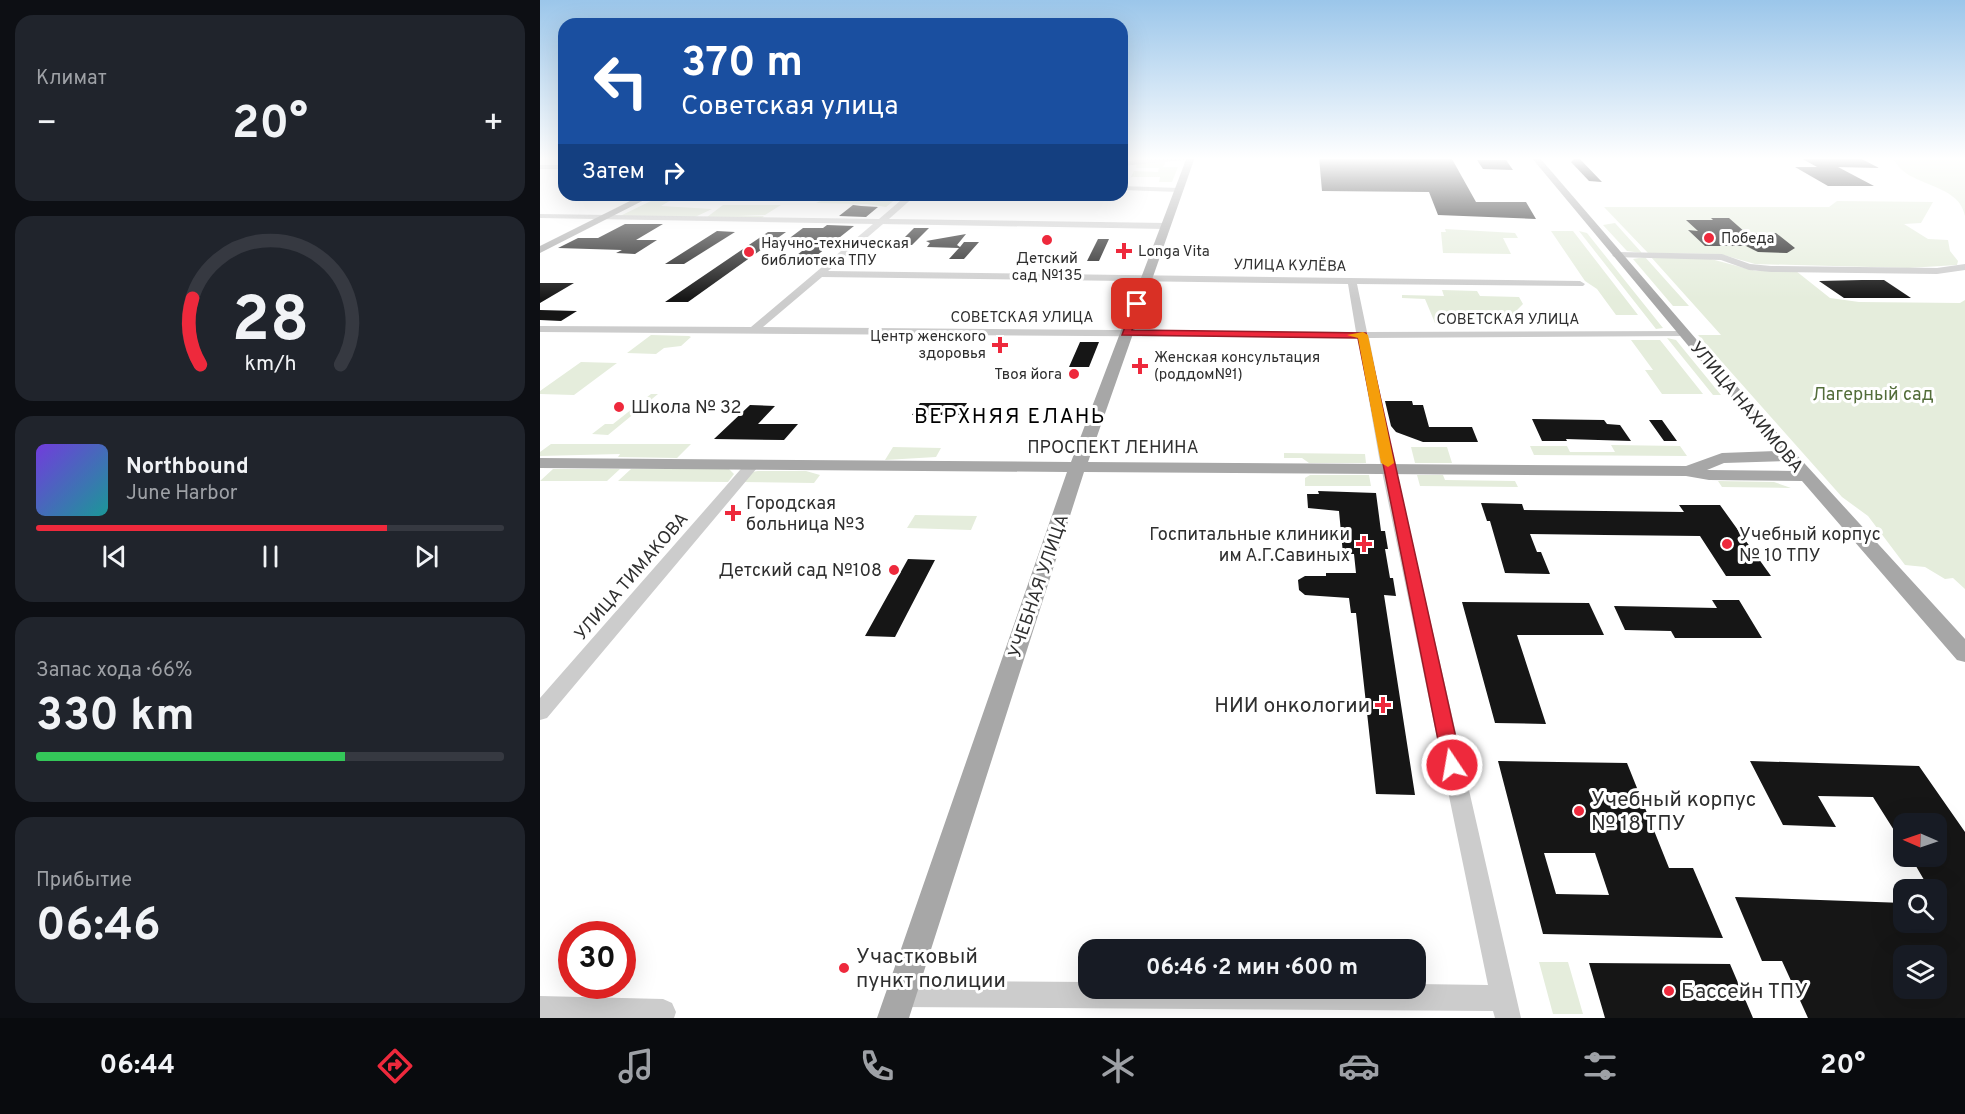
<!DOCTYPE html>
<html lang="ru">
<head>
<meta charset="utf-8">
<style>
	:root { --surface:#171b24; --page:#20242c; --text:#f1f3f6; --muted:#9ea1a6; --line:#363941; --accent:#ee293c }
	body { margin:0; font-family:Overpass,sans-serif; background:var(--page); color:var(--text); height:100vh; display:flex; flex-direction:column; font-size:22px; white-space:nowrap }
	* { box-sizing:border-box; margin:0 }
	p { font-size:20px; color:var(--muted) }
	.icon { flex:none; width:33px; height:33px; fill:none; stroke:currentColor; stroke-width:2; stroke-linecap:round; stroke-linejoin:round }
	.map { position:relative; flex:1; overflow:hidden }
	.sheet { display:flex; flex-direction:column; gap:15px; padding:15px; background:#0d0f14; width:540px }
	.sheet>* { flex:none }
	.hud { position:absolute; left:18px; top:18px; width:570px; height:183px; border-radius:18px; box-shadow:0 6px 24px #0002; background:#1a4fa0; color:#fff; overflow:hidden }
	.needle { width:39px; rotate:272deg }
	.tools { position:absolute; left:1353px; top:813px; display:grid; gap:12px }
	.tools a { display:grid; place-items:center; width:54px; height:54px; border-radius:12px; background:var(--surface); box-shadow:0 6px 24px #0002; font-size:30px }
	.speed { position:absolute; left:18px; top:921px; display:flex; gap:12px; font-size:30px; font-weight:700; text-align:center }
	.speed>* { display:grid; place-content:center; width:78px; height:78px; border-radius:50%; background:var(--surface); box-shadow:0 6px 24px #0002; line-height:1 }
	.speed .limit { border:9px solid #d22; background:#fff; color:#111 }
	.pin { position:absolute; display:grid; place-items:center; width:51px; height:51px; color:#fff; margin:-26px; border-radius:12px; box-shadow:0 3px 9px #0006 }
	.me { position:absolute; width:66px; margin:-33px; rotate:348deg; stroke-linejoin:round; filter:drop-shadow(0 0 4px #0008) }
	.turn { display:flex; align-items:center; gap:21px; height:126px; padding:0 24px; font-size:27px }
	.turn .icon { width:78px; height:78px; stroke-width:2.5 }
	.turn b { display:block; font-size:42px; line-height:51px }
	.then { display:flex; align-items:center; height:57px; padding:0 24px; background:#0003; gap:12px; font-size:22px }
	.big { font-size:45px; font-weight:700; line-height:1.1 }
	.sheet .widget { flex:1; display:flex; flex-direction:column; justify-content:center; gap:9px; min-width:0; padding:0 21px; border-radius:18px; background:var(--page) }
	.sheet .dial { align-items:center; gap:0 }
	.dial svg { height:156px; overflow:visible; fill:none; stroke:var(--line); stroke-width:7; stroke-linecap:round; text-anchor:middle }
	.dial text { fill:var(--text); stroke:none }
	.song { display:flex; align-items:center; gap:18px }
	.cover { width:72px; height:72px; border-radius:9px; background:linear-gradient(135deg,hsl(260 70% 55%),hsl(180 70% 35%)) }
	.played { height:6px; border-radius:3px; background:linear-gradient(90deg,var(--accent) 75%,var(--line) 75%) }
	.keys { display:flex; justify-content:space-around; direction:ltr }
	.heat { display:flex; justify-content:space-between; align-items:center; font-size:33px; direction:ltr }
	.charge { height:9px; border-radius:4px; background:linear-gradient(90deg,#34c759 66%,var(--line) 0) }
	.trip { position:absolute; left:538px; top:939px; width:348px; height:60px; border-radius:18px; background:var(--surface); box-shadow:0 6px 24px #0002; font-weight:700; line-height:60px; text-align:center }
	.dock { display:flex; height:96px; justify-content:space-around; align-items:center; background:#090b0e; color:var(--muted) }
	.dock .icon { width:42px; height:42px }
	.dock .on { color:var(--accent) }
	.dock b { font-size:27px; color:var(--text) }
	main { display:flex; flex:1; min-height:0 }
	.map>svg:first-child { display:block }
</style>
</head>
<body>
<main>
<section class="sheet">
<div class="widget"><p>Климат</p>
<div class="heat"><a>−</a><b class="big">20°</b><a>+</a></div>
</div>
<div class="widget dial"><svg viewBox="0 0 100 80">
<path d="M14 69A42 42 0 1 1 86 69"/>
<path d="M14 69A42 42 0 0 1 10 35" stroke="#ee293c"/>
<text x="50" y="56" font-size="32" font-weight="700">28</text>
<text x="50" y="72" font-size="11">km/h</text>
</svg></div>
<div class="widget">
<div class="song"><i class="cover"></i><div><b>Northbound</b><p>June Harbor</p></div></div>
<div class="played"></div>
<div class="keys"><svg class="icon" aria-label="previous" viewBox="0 0 24 24"><path d="M18 5L8 12l10 7zM5 5v14"/></svg><svg class="icon" aria-label="pause" viewBox="0 0 24 24"><path d="M8 5v14M16 5v14"/></svg><svg class="icon" aria-label="next" viewBox="0 0 24 24"><path d="M6 5l10 7-10 7zM19 5v14"/></svg></div>
</div>
<div class="widget"><p>Запас хода · 66%</p><b class="big">330 km</b><div class="charge"></div></div>
<div class="widget"><p>Прибытие</p><b class="big">06:46</b></div>
</section>
<div class="map">
<svg width="1425" height="1018" viewBox="0 0 1425 1018">
	<rect width="100%" height="100%" fill="#fff"/>
	<!-- green -->
	<path fill="#e5eddc" d="M1353,157H1425V216C1419,181 1364,188 1353,157Z
		M627,159L623,167H638L632,182H619L620,177H591L594,171L618,172L619,168H596L597,164Z
		M332,195H361L346,207L327,204L276,203C286,197 314,204 332,195Z
		M115,199H133L121,206L172,209L155,217L80,216Z
		M1297,201L1393,202L1381,223L1364,224L1388,239L1408,240L1410,251L1418,261L1417,265L1368,268L1215,264L1180,254L1108,253L1064,207H1289Z
		M183,205H241L225,215H198L224,216L222,218L167,217Z
		M1075,223L1102,253L1087,251L1063,225Z
		M905,229L975,233L978,238H963L971,254L903,253L901,232H906Z
		M1011,231H1033L1098,315H1076L1057,289L1045,281Z
		M1039,231L1047,233L1123,328L1116,329Z
		M1105,257L1149,306H1133L1093,259Z
		M1111,257L1167,258L1216,271H1256L1290,298L1319,302L1420,303L1425,300V589L1413,578L1405,579L1385,567L1365,565L1328,516L1302,497L1158,335H1181Z
		M902,290L937,291L940,296L979,297L983,304L974,313L978,321L895,323L885,299L862,298V295L904,296Z
		M111,335L149,336L151,337L141,346L124,348L116,354L87,353Z
		M1127,338L1136,340L1181,395H1173Z
		M1091,340H1120L1163,394H1122L1105,370H1113Z
		M41,362L77,363L34,395L0,394V391Z
		M111,394H118L68,435L52,434L65,424H73Z
		M11,444H151L137,458L78,457L80,454L0,456V452Z
		M1071,445L1140,446L1147,456L994,455L990,446H1027L1030,452H1075Z
		M353,447L401,448L396,457L345,460Z
		M871,447H907L912,463H875Z
		M744,453L825,454L826,463H769L762,458H744Z
		M13,469H80L67,481H0Z
		M91,469H189L194,474L188,482L78,481Z
		M218,471H266L280,475L274,483L201,482L212,472Z
		M770,475H829L831,486H765V478Z
		M877,475H903L905,480L975,481L978,487L880,486Z
		M1178,481L1234,482L1251,488L1182,487Z
		M375,515L437,516L431,530L367,528Z
		M999,962H1028L1043,1014H1013Z"/>
	<!-- building -->
	<path fill="#161616" fill-rule="evenodd" d="M779,157L912,159L936,202H986L996,219L898,215L889,192L782,191Z
		M1036,157H1038L1062,182L1049,181L1031,162Z
		M1259,157H1318L1339,168L1298,167L1334,186H1288L1255,167H1277Z
		M937,160H966L973,170L943,169Z
		M313,205L321,206L338,207L326,217L299,216Z
		M1171,218H1189L1206,233H1236L1255,248L1247,253L1218,252L1206,246H1165L1148,230L1158,231L1146,220H1173Z
		M85,224H123L96,240H117L95,254L76,253L82,250L18,248L38,238H58Z
		M287,225L314,226L276,256L257,255L276,240H247L263,228H283Z
		M374,228H389L372,245H357Z
		M177,231L195,232L144,264H125Z
		M228,232H246L148,302H125Z
		M426,234L417,245L420,247L424,242H439L424,259H409L419,248L387,247L390,243L386,241Z
		M558,239H569L559,261H547Z
		M1322,280H1344L1371,298H1304L1279,281Z
		M0,283H34L0,303Z
		M0,310L37,311L21,321L0,320Z
		M540,342H559L549,367H529Z
		M845,401H872L873,405H883L889,427H932L938,442H883L856,432L851,426Z
		M380,403H427L420,415H372Z
		M210,405L235,406L218,424H258L244,440L174,439Z
		M992,419L1064,420L1067,424L1080,425L1091,441L1026,439L1027,441H1002Z
		M1109,420H1122L1137,441H1124Z
		M778,491L836,493L841,531H845L848,549H845L850,578H853L856,596L844,595L875,795L836,794L816,613H811L809,598L765,595L759,590L758,580L765,576H786V573H816L814,554H803L799,511L768,508L767,494H779Z
		M941,503L982,504L984,510L1144,512L1139,505H1180L1231,576H1186L1160,536L1065,535L990,534L997,552H1001L1010,574L965,573L950,521H947Z
		M368,559L395,560L355,637L325,636Z
		M1172,600H1199L1222,638H1135L1131,631L1085,630L1074,606L1177,608Z
		M922,602L1049,603L1064,635H977L1006,724L955,723Z
		M958,761L1087,763L1129,868H1153L1183,938L1003,934ZM1004,853H1055L1069,895L1016,894Z
		M1210,761L1379,766L1425,832V1018H1268L1242,961H1222L1195,897L1364,903V922H1396V890H1390L1370,856H1396V824H1364V846L1333,797L1278,796L1296,827L1243,825ZM1364,956H1396V988H1364Z
		M1049,963L1190,964L1213,1018H1065Z"/>
	<g fill="none" stroke-linecap="round" stroke-linejoin="round">
		<!-- minor -->
		<path fill="#ccc" fill-rule="evenodd" d="M621,157L653,159L582,166V162Z
			M0,165H24V169H0Z
			M582,186L639,188L643,190L639,192L582,190Z
			M367,195H376L349,219L626,223L630,226L626,229L343,224L288,271L1040,281L1045,284L1043,286L817,284L827,332L1148,331L1149,333L1144,336L829,338L853,457L981,1018H955L953,1011L361,1007L352,1003L348,994L352,985L361,981L549,982V988H876V984L948,985L839,457L818,338L0,332V326L211,327L333,224L0,218V214L339,219ZM282,277L808,284L816,332L223,327Z
			M1077,252L1182,254L1210,264L1231,266L1397,268L1425,264V270L1397,274L1231,272L1209,270L1181,260L1074,257L1072,255Z
			M212,461L219,465L217,468L7,718L0,720V698L207,462Z
			M0,996L123,999L132,1003L136,1012L134,1018H0Z"/>
		<!-- major -->
		<path fill="#a7a7a7" fill-rule="evenodd" d="M647,157H655L548,462L1146,466L1182,453L1236,451L991,157H999L1244,441L1425,639V662L1417,660L1262,481L1169,480L1146,476L544,472L369,1018H337L527,472L0,468V458L531,462ZM1244,461L1253,471L1167,470L1184,463Z
			M102,195H114L0,253V246Z"/>
	</g>
	<!-- sky -->
	<linearGradient id="sky" x2="0" y2="1"><stop stop-color="#9bc6ea"/><stop offset="0.53" stop-color="#fff"/><stop offset="1" stop-color="#fff" stop-opacity="0"/></linearGradient>
	<rect width="1425" height="299" fill="url(#sky)"/>
	<!-- route -->
	<path fill="#ee293c" stroke="#9b1b27" stroke-width="1.5" d="M594,302L601,304L592,330L826,333L922,765L919,771L912,774L906,771L903,765L818,338L582,335Z"/>
	<!-- slow -->
	<path fill="#f59e0b" d="M823,332L828,335L854,463L848,467L841,463L818,338L807,335Z"/>
	<!-- markers -->
	<g fill="#ee293c" stroke="#fff" stroke-width="2">
		<circle cx="1169" cy="238" r="6"/>
		<circle cx="507" cy="240" r="6"/>
		<path d="M581 242h6v6h6v6h-6v6h-6v-6h-6v-6h6z"/>
		<circle cx="209" cy="252" r="6"/>
		<path d="M457 336h6v6h6v6h-6v6h-6v-6h-6v-6h6z"/>
		<path d="M597 357h6v6h6v6h-6v6h-6v-6h-6v-6h6z"/>
		<circle cx="534" cy="374" r="6"/>
		<circle cx="79" cy="407" r="6"/>
		<path d="M190 504h6v6h6v6h-6v6h-6v-6h-6v-6h6z"/>
		<path d="M821 535h6v6h6v6h-6v6h-6v-6h-6v-6h6z"/>
		<circle cx="1187" cy="544" r="6"/>
		<circle cx="354" cy="570" r="6"/>
		<path d="M840 696h6v6h6v6h-6v6h-6v-6h-6v-6h6z"/>
		<circle cx="1039" cy="811" r="6"/>
		<circle cx="304" cy="968" r="6"/>
		<circle cx="1129" cy="991" r="6"/>
	</g>
	<g text-anchor="middle" stroke-width="6" stroke-linejoin="round" paint-order="stroke">
		<!-- far-poi labels -->
		<g font-size="15" fill="#2f2f2f" stroke="#fff" text-anchor="start">
			<text x="1181" y="243">Победа</text>
			<text x="221" y="248">Научно-техническая<tspan x="221" dy="17">библиотека ТПУ</tspan></text>
			<text x="598" y="256">Longa Vita</text>
			<text x="507" y="263" text-anchor="middle">Детский<tspan x="507" dy="17">сад №135</tspan></text>
			<text x="446" y="341" text-anchor="end">Центр женского<tspan x="446" dy="17">здоровья</tspan></text>
			<text x="614" y="362">Женская консультация<tspan x="614" dy="17">(роддом№1)</tspan></text>
			<text x="522" y="379" text-anchor="end">Твоя йога</text>
		</g>
		<!-- far-street labels -->
		<g font-size="15" fill="#2f2f2f" stroke="#fff">
			<text transform="translate(750 265) rotate(1)" y="5">УЛИЦА КУЛЁВА</text>
			<text x="482" y="322">СОВЕТСКАЯ УЛИЦА</text>
			<text x="968" y="324">СОВЕТСКАЯ УЛИЦА</text>
		</g>
		<!-- park labels -->
		<g font-size="18" fill="#536d3a" stroke="#fff">
			<text x="1333" y="400">Лагерный сад</text>
		</g>
		<!-- poi labels -->
		<g font-size="18" fill="#2f2f2f" stroke="#fff" text-anchor="start">
			<text x="91" y="413">Школа № 32</text>
			<text x="206" y="509">Городская<tspan x="206" dy="21">больница №3</tspan></text>
			<text x="810" y="540" text-anchor="end">Госпитальные клиники<tspan x="810" dy="21">им А.Г.Савиных</tspan></text>
			<text x="1199" y="540">Учебный корпус<tspan x="1199" dy="21">№ 10 ТПУ</tspan></text>
			<text x="342" y="576" text-anchor="end">Детский сад №108</text>
		</g>
		<!-- street labels -->
		<g font-size="18" fill="#2f2f2f" stroke="#fff">
			<text transform="translate(1207 407) rotate(50)" y="6">УЛИЦА НАХИМОВА</text>
			<text x="573" y="453">ПРОСПЕКТ ЛЕНИНА</text>
			<text transform="translate(91 576) rotate(-49)" y="6">УЛИЦА ТИМАКОВА</text>
			<text transform="translate(498 586) rotate(-71)" y="6">УЧЕБНАЯ УЛИЦА</text>
		</g>
		<!-- quarter labels -->
		<g font-size="21" letter-spacing="1.5" fill="#000" stroke="#fff">
			<text x="470" y="423">ВЕРХНЯЯ ЕЛАНЬ</text>
		</g>
		<!-- near-poi labels -->
		<g font-size="21" fill="#2f2f2f" stroke="#fff" text-anchor="start">
			<text x="830" y="712" text-anchor="end">НИИ онкологии</text>
			<text x="1051" y="806">Учебный корпус<tspan x="1051" dy="24">№ 18 ТПУ</tspan></text>
			<text x="316" y="963">Участковый<tspan x="316" dy="24">пункт полиции</tspan></text>
			<text x="1141" y="998">Бассейн ТПУ</text>
		</g>
	</g>
</svg>
<div class="tools">
<a><svg class="needle" viewBox="-14 -14 28 28"><path d="M0-13l5 13h-10z" fill="#e53935"/><path d="M0 13l5-13h-10z" fill="#9ea1a6"/></svg></a>
<a><svg class="icon" aria-label="search" viewBox="0 0 24 24"><circle cx="10" cy="10" r="6"/><path d="M15 15l6 6"/></svg></a>
<a><svg class="icon" aria-label="layers" viewBox="0 0 24 24"><path d="M12 4l9 5-9 5-9-5zM3 14l9 5 9-5"/></svg></a>
</div>
<div class="speed"><div class="limit">30</div></div>
<div class="pin" style="left:597px;top:304px;background:#d93025"><svg class="icon" aria-label="arrive" viewBox="0 0 24 24"><path d="M6 21V4h12l-3 4 3 4H6"/></svg></div>
<svg class="me" style="left:912px;top:765px" viewBox="-20 -20 40 40"><circle r="17" fill="#ee293c" stroke="#fff" stroke-width="3"/><path d="M0-11L8 9 0 5-8 9z" fill="#fff"/></svg>
<div class="trip">06:46 · 2 мин · 600 m</div>
<div class="hud">
<div class="turn"><svg class="icon" aria-label="left" viewBox="0 0 24 24"><path d="M17 20v-9H6M10 6l-5 5 5 5"/></svg><div><b>370 m</b>Советская улица</div></div>
<div class="then">Затем<svg class="icon" aria-label="right" viewBox="0 0 24 24"><path d="M7 20v-9h11M14 6l5 5-5 5"/></svg></div>
</div>
</div>
</main>
<nav class="dock">
<b>06:44</b>
<svg class="icon on" aria-label="directions" viewBox="0 0 24 24"><path d="M12 3l9 9-9 9-9-9zM9 14v-3h6M13 9l2 2-2 2"/></svg>
<svg class="icon" aria-label="music" viewBox="0 0 24 24"><path d="M9 18V5l10-2v13"/><circle cx="6" cy="18" r="3"/><circle cx="16" cy="16" r="3"/></svg>
<svg class="icon" aria-label="phone" viewBox="0 0 24 24"><path d="M5 4h4l2 5-3 2q2 4 5 5l2-3 5 2v4C11 20 4 13 5 4z"/></svg>
<svg class="icon" aria-label="climate" viewBox="0 0 24 24"><path d="M12 3v18M4 7l16 10M4 17L20 7"/></svg>
<svg class="icon" aria-label="car" viewBox="0 0 24 24"><path d="M5 17H2v-5l4-1 3-4h7l3 4 3 1v5h-3M9 17h6M6 11h13"/><circle cx="7" cy="17" r="2"/><circle cx="17" cy="17" r="2"/></svg>
<svg class="icon" aria-label="filters" viewBox="0 0 24 24"><path d="M4 7h16M4 17h16"/><circle cx="9" cy="7" r="2"/><circle cx="15" cy="17" r="2"/></svg>
<b>20°</b>
</nav>
</body>
</html>
